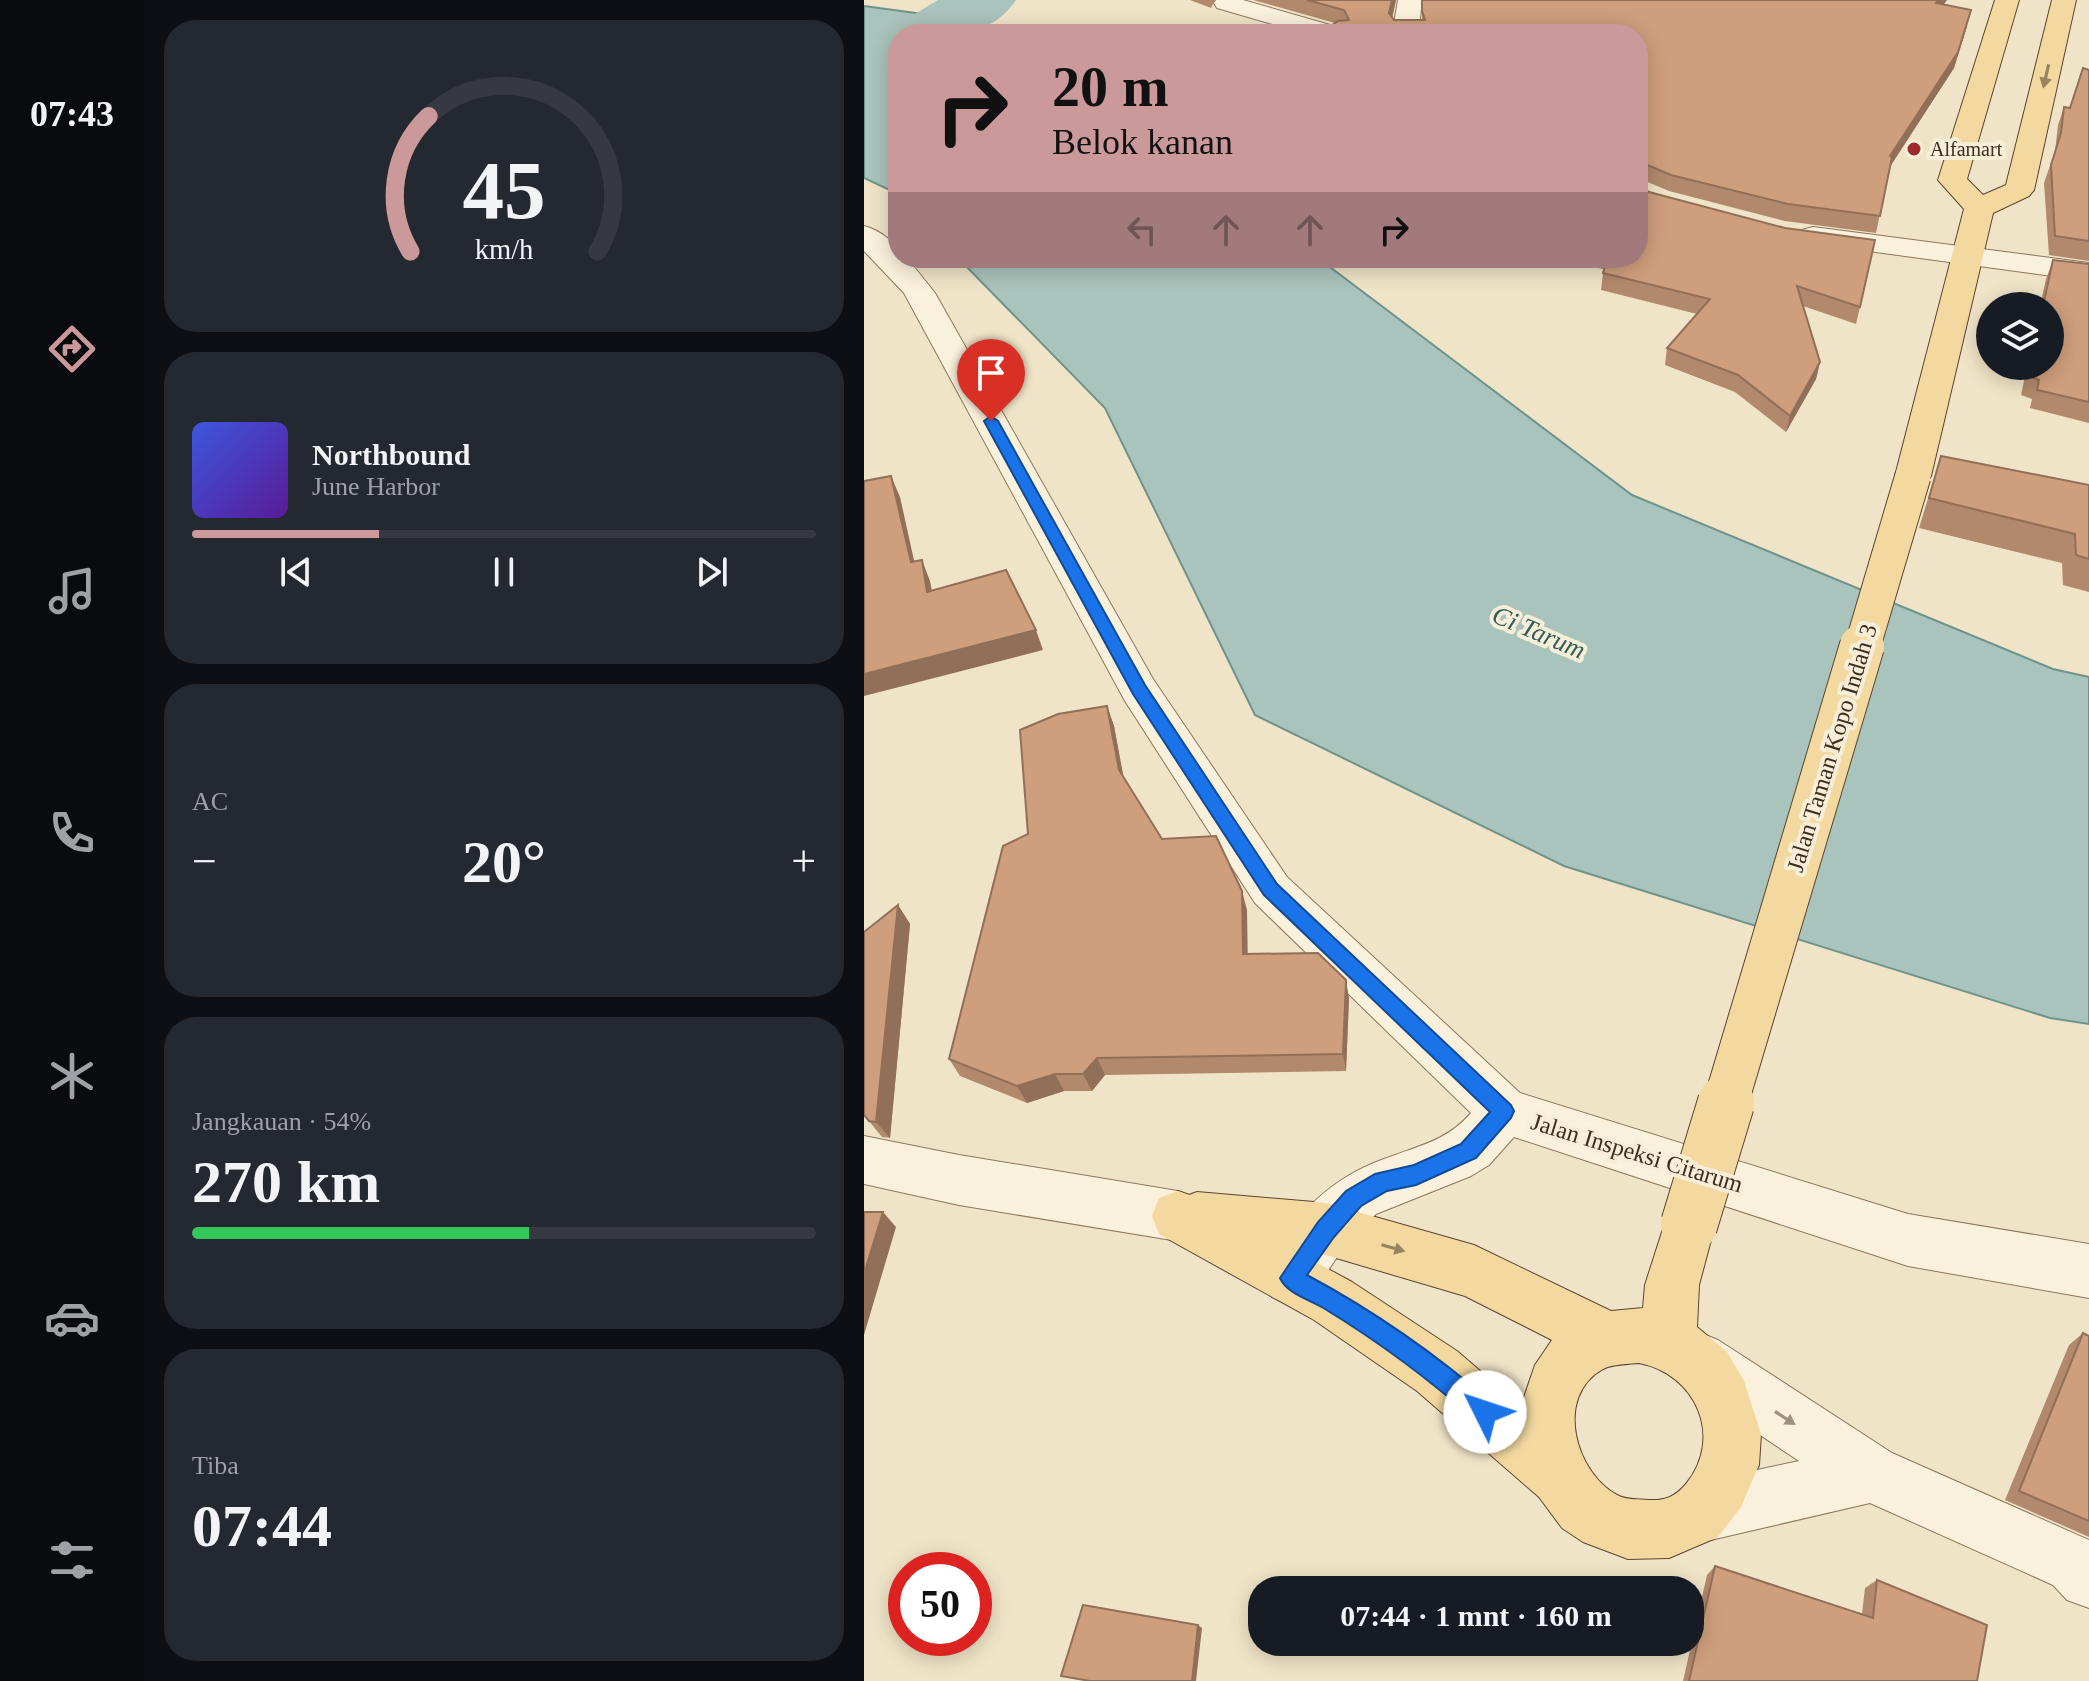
<!DOCTYPE html>
<html lang="id">
<head>
<meta charset="utf-8">
<style>
	:root { --surface:#171b24; --page:#242831; --text:#f1f3f6; --muted:#9ea1a6; --line:#363941; --accent:#cc999b }
	body { margin:0; font-family:"Times New Roman",serif; background:var(--page); color:var(--text); height:100vh; display:flex; flex-direction:column; font-size:30px; white-space:nowrap }
	* { box-sizing:border-box; margin:0 }
	p { font-size:26px; color:var(--muted) }
	.icon { flex:none; width:44px; height:44px; fill:none; stroke:currentColor; stroke-width:2; stroke-linecap:round; stroke-linejoin:round }
	.map { position:relative; flex:1; overflow:hidden }
	.drawer { display:flex; flex-direction:column; gap:20px; padding:20px; background:#0d0f14; width:720px }
	.drawer>* { flex:none }
	.hud { position:absolute; left:24px; top:24px; width:760px; height:244px; border-radius:32px; box-shadow:0 4px 20px #0003; background:#cc999b; color:#111; overflow:hidden }
	.controls { position:absolute; left:1112px; top:292px; display:grid; gap:16px }
	.controls a { display:grid; place-items:center; width:88px; height:88px; border-radius:50%; background:var(--surface); box-shadow:0 4px 20px #0003; font-size:40px }
	.speed { position:absolute; left:24px; top:1552px; display:flex; gap:16px; font-size:40px; font-weight:700; text-align:center }
	.speed>* { display:grid; place-content:center; width:104px; height:104px; border-radius:50%; background:var(--surface); box-shadow:0 4px 20px #0003; line-height:1 }
	.speed .limit { border:12px solid #d22; background:#fff; color:#111 }
	.pin { position:absolute; display:grid; place-items:center; width:68px; height:68px; color:#fff; margin:-82px -34px; border-radius:50% 50% 50% 0; rotate:-45deg; box-shadow:0 0 8px #0007 }
	.pin .icon { rotate:45deg }
	.me { position:absolute; width:88px; margin:-44px; rotate:311deg; stroke-linejoin:round; filter:drop-shadow(0 0 6px #0008) }
	.turn { display:flex; align-items:center; gap:28px; height:168px; padding:0 32px; font-size:36px }
	.turn .icon { width:104px; height:104px; stroke-width:2.5 }
	.turn b { display:block; font-size:56px; line-height:68px }
	.lanes { display:flex; align-items:center; height:76px; padding:0 32px; background:#0003; justify-content:center; gap:40px; direction:ltr }
	.lanes .off { opacity:.35 }
	.big { font-size:60px; font-weight:700; line-height:1.1 }
	.drawer .widget { flex:1; display:flex; flex-direction:column; justify-content:center; gap:12px; min-width:0; padding:0 28px; border-radius:32px; background:var(--page) }
	.drawer .dial { align-items:center; gap:0 }
	.dial svg { height:208px; overflow:visible; fill:none; stroke:var(--line); stroke-width:7; stroke-linecap:round; text-anchor:middle }
	.dial text { fill:var(--text); stroke:none }
	.song { display:flex; align-items:center; gap:24px }
	.cover { width:96px; height:96px; border-radius:12px; background:linear-gradient(135deg,hsl(230 70% 55%),hsl(270 70% 35%)) }
	.played { height:8px; border-radius:4px; background:linear-gradient(90deg,var(--accent) 30%,var(--line) 30%) }
	.keys { display:flex; justify-content:space-around; direction:ltr }
	.heat { display:flex; justify-content:space-between; align-items:center; font-size:44px; direction:ltr }
	.charge { height:12px; border-radius:6px; background:linear-gradient(90deg,#34c759 54%,var(--line) 0) }
	.trip { position:absolute; left:384px; top:1576px; width:456px; height:80px; border-radius:32px; background:var(--surface); box-shadow:0 4px 20px #0003; font-weight:700; line-height:80px; text-align:center }
	main { display:flex; flex:1; min-height:0 }
	.dock { display:flex; flex-direction:column; width:144px; justify-content:space-around; align-items:center; background:#090b0e; color:var(--muted) }
	.dock .icon { width:56px; height:56px }
	.dock .selected { color:var(--accent) }
	.dock b { font-size:36px; color:var(--text) }
	.map>svg:first-child { display:block }
</style>
</head>
<body>
<main>
<nav class="dock">
<b>07:43</b>
<svg class="icon selected" aria-label="directions" viewBox="0 0 24 24"><path d="M12 3l9 9-9 9-9-9zM9 14v-3h6M13 9l2 2-2 2"/></svg>
<svg class="icon" aria-label="music" viewBox="0 0 24 24"><path d="M9 18V5l10-2v13"/><circle cx="6" cy="18" r="3"/><circle cx="16" cy="16" r="3"/></svg>
<svg class="icon" aria-label="phone" viewBox="0 0 24 24"><path d="M5 4h4l2 5-3 2q2 4 5 5l2-3 5 2v4C11 20 4 13 5 4z"/></svg>
<svg class="icon" aria-label="climate" viewBox="0 0 24 24"><path d="M12 3v18M4 7l16 10M4 17L20 7"/></svg>
<svg class="icon" aria-label="car" viewBox="0 0 24 24"><path d="M5 17H2v-5l4-1 3-4h7l3 4 3 1v5h-3M9 17h6M6 11h13"/><circle cx="7" cy="17" r="2"/><circle cx="17" cy="17" r="2"/></svg>
<svg class="icon" aria-label="filters" viewBox="0 0 24 24"><path d="M4 7h16M4 17h16"/><circle cx="9" cy="7" r="2"/><circle cx="15" cy="17" r="2"/></svg>
</nav>
<section class="drawer">
<div class="widget dial"><svg viewBox="0 0 100 80">
<path d="M14 69A42 42 0 1 1 86 69"/>
<path d="M14 69A42 42 0 0 1 21 17" stroke="#cc999b"/>
<text x="50" y="56" font-size="32" font-weight="700">45</text>
<text x="50" y="72" font-size="11">km/h</text>
</svg></div>
<div class="widget">
<div class="song"><i class="cover"></i><div><b>Northbound</b><p>June Harbor</p></div></div>
<div class="played"></div>
<div class="keys"><svg class="icon" aria-label="previous" viewBox="0 0 24 24"><path d="M18 5L8 12l10 7zM5 5v14"/></svg><svg class="icon" aria-label="pause" viewBox="0 0 24 24"><path d="M8 5v14M16 5v14"/></svg><svg class="icon" aria-label="next" viewBox="0 0 24 24"><path d="M6 5l10 7-10 7zM19 5v14"/></svg></div>
</div>
<div class="widget"><p>AC</p>
<div class="heat"><a>−</a><b class="big">20°</b><a>+</a></div>
</div>
<div class="widget"><p>Jangkauan · 54%</p><b class="big">270 km</b><div class="charge"></div></div>
<div class="widget"><p>Tiba</p><b class="big">07:44</b></div>
</section>
<div class="map">
<svg width="1225" height="1681" viewBox="0 0 1225 1681">
	<rect width="100%" height="100%" fill="#f0e4c8"/>
	<!-- water -->
	<path fill="#a9c4bc" stroke="#6f938a" stroke-width="2" d="M0,6L89,18L155,34H34V197L28,191L0,178Z
		M94,258H454L768,495L1189,669L1225,677V1024L1186,1018L700,866L391,715L241,408Z"/>
	<g fill="none" stroke-linecap="round" stroke-linejoin="round">
		<!-- river -->
		<path fill="#a9c4bc" fill-rule="evenodd" d="M74,0H152C122,43 80,34 34,34V38L31,34L41,20Z"/>
		<!-- minor casing -->
		<g stroke="#8d765c" stroke-width="2">
			<path id="minor" d="M352,0H379L480,29L484,34H443L353,8L350,3Z
				M534,0H558L555,28L559,34H533L529,29Z
				M0,226C15,230 34,242 34,258H43L71,293L289,679L423,877L656,1093L1044,1214L1225,1244V1298L1044,1266L650,1137L625,1165L607,1176L512,1214L484,1241L446,1297L427,1305L408,1297L400,1278C424,1220 462,1180 520,1159C554,1146 583,1141 607,1113L391,903L261,701L40,293L0,251Z
				M949,227L1225,263V281L938,242L934,236L938,230Z
				M725,258H755V259L751,266L740,268L729,266Z
				M0,1136L95,1155L314,1191L333,1198L340,1216L333,1234L314,1241L95,1205L0,1184Z
				M834,1332L854,1340L1028,1453L1225,1540V1608L1203,1600L1189,1585L1006,1503L838,1542L817,1533L808,1512L817,1491L838,1482L935,1461L814,1380L806,1360L814,1340Z"/>
		</g>
		<!-- major casing -->
		<g stroke="#5b4430" stroke-width="2">
			<path id="major" d="M1131,0H1155L1103,179L1119,195L1142,185L1188,0H1212L1170,190L1165,196L1129,213L1067,476L1062,484L1049,488L1036,484L1031,476L1100,209L1074,180Z
				M314,1191L325,1195L333,1192L462,1203L610,1245L747,1311L779,1308L781,1285L806,1207L825,1199L844,1207L851,1225L835,1285L833,1327L863,1352L880,1381L897,1434L895,1465L877,1507L854,1537L805,1558L764,1559L719,1542L698,1528L675,1497L553,1391L450,1320L295,1234L288,1216L295,1198ZM433,1252L462,1255L601,1296L688,1340L671,1365L657,1406L593,1351L488,1282ZM775,1363C832,1374 860,1437 822,1484C812,1496 801,1501 785,1500C775,1499 764,1500 755,1496C712,1475 689,1397 739,1369C749,1364 764,1364 775,1363Z"/>
		</g>
		<!-- minor -->
		<use href="#minor" fill="#faf1dc" fill-rule="evenodd"/>
		<!-- major -->
		<use href="#major" fill="#f3d9a0" fill-rule="evenodd"/>
		<!-- major-bridge-far2 casing -->
		<g stroke="#5b4430" stroke-width="37" stroke-linecap="butt">
			<path id="major-bridge-far2" d="M998,648L1049,476"/>
		</g>
		<!-- major-bridge-far1 casing -->
		<g stroke="#5b4430" stroke-width="46" stroke-linecap="butt">
			<path id="major-bridge-far1" d="M861,1105L998,646"/>
		</g>
		<!-- major-bridge casing -->
		<g stroke="#5b4430" stroke-width="58" stroke-linecap="butt">
			<path id="major-bridge" d="M825,1225L862,1103"/>
		</g>
		<!-- major-bridge-far2 -->
		<use href="#major-bridge-far2" stroke="#f3d9a0" stroke-width="35"/>
		<!-- major-bridge-far1 -->
		<use href="#major-bridge-far1" stroke="#f3d9a0" stroke-width="44"/>
		<!-- major-bridge -->
		<use href="#major-bridge" stroke="#f3d9a0" stroke-width="56"/>
	</g>
	<!-- wall -->
	<path fill="#b2896c" d="M326,0H351L347,8Z
		M389,0H532L528,17L530,20H558V11L1079,5L1103,26L1090,68L1026,166L1012,233L921,221L805,191L774,178V34L471,23Z
		M1225,70V261L1185,255L1180,183L1191,151L1194,125L1200,107L1205,108Z
		M785,192L996,307L992,324L939,306L956,362L952,379L922,432L871,392L801,365L803,348L833,314L737,290L739,273L774,258Z
		M1189,260L1225,264V423L1166,408L1168,399L1157,395L1163,366H1186V306H1176L1182,279Z
		M1077,456L1225,485V592L1199,585L1198,563L1055,528Z
		M243,706L250,726L259,777L298,839L383,910V954L485,998L482,1071L241,1075L228,1091H200L163,1103L96,1076L85,1059L164,834Z
		M34,905L46,924L26,1138L18,1137L0,1115Z
		M1219,1333L1225,1336V1537L1141,1500L1205,1345Z
		M851,1566L998,1614L1001,1588L1013,1580L1113,1681H819L843,1575Z"/>
	<!-- shaded-wall -->
	<path fill="#916f58" d="M528,0H532L526,28L525,13Z
		M1075,0H1083L1069,19L1072,3Z
		M1103,26L1090,68L1022,173L1026,156Z
		M956,362L952,379L922,432L926,416Z
		M27,476L36,497L55,583L47,562Z
		M58,560L66,581L72,612L63,592Z
		M172,630L179,650L0,696V674Z
		M243,706L250,726L262,790L255,770Z
		M378,891L383,910L384,973L379,954Z
		M34,905L46,924L26,1138L12,1122Z
		M482,980L485,998L482,1071L479,1054Z
		M233,1058L241,1075L228,1091L219,1074Z
		M191,1074L200,1091L163,1103L153,1086Z
		M19,1212L32,1227L0,1335V1274Z
		M334,1625L338,1628L332,1681H328Z"/>
	<!-- building -->
	<path fill="#cf9f7d" stroke="#916f58" stroke-width="2" d="M443,0H528L525,13L530,20H561L558,11V0H1075L1072,3L1107,10L1094,52L1026,156L1028,157L1016,216L924,204L807,175L774,161V34H455L474,21L485,20L480,10Z
		M1219,68L1225,70V241L1191,236L1187,165L1197,133L1200,107L1206,108Z
		M774,184L785,192L921,228L1011,240L996,307L933,286L956,362L926,416L874,375L803,348L846,299L739,273L744,258H774Z
		M1189,260L1225,264V402L1173,390L1175,380L1164,376L1166,366H1186V306H1179Z
		M1077,456L1225,485V559L1212,555L1211,534L1065,498Z
		M27,476L47,562L58,560L63,592L142,570L172,630L0,674V481Z
		M243,706L255,770L298,839L352,836L378,891L379,954L454,953L482,980L479,1054L233,1058L219,1074H191L153,1086L85,1059L139,846L164,834L156,730L194,714Z
		M34,905L12,1122L5,1121L0,1115V932Z
		M0,1212H19L0,1274Z
		M1219,1333L1225,1336V1521L1155,1491Z
		M851,1566L1009,1618L1013,1580L1123,1625L1113,1681H825Z
		M219,1605L334,1625L328,1681H226L197,1676Z"/>
	<!-- one-way arrows -->
	<defs><path id="oneway-solid" d="M-6-.8H1V-3.2L6.5 0L1 3.2V.8H-6Z" transform="scale(2)"/></defs>
	<g fill="#988460">
		<use href="#oneway-solid" transform="translate(1182 76) rotate(103)"/>
		<use href="#oneway-solid" transform="translate(529 1248) rotate(16)"/>
	</g>
	<use fill="#9c907e" href="#oneway-solid" transform="translate(921 1418) rotate(33)"/>
	<!-- route -->
	<path fill="#1a73e8" stroke="#114b97" stroke-width="2" d="M127,416L134,421L281,685L413,884L647,1105L650,1111L647,1118L612,1158L552,1185L523,1191L497,1206L470,1237L443,1275C510,1311 572,1354 629,1404L632,1412L629,1421L621,1424L612,1421C565,1379 515,1342 461,1309C447,1300 423,1294 416,1278L454,1222L482,1191L511,1174L550,1165L597,1144L626,1112L400,895L269,694L120,421Z"/>
	<!-- markers -->
	<circle fill="#9e2a2b" stroke="#f7eed8" stroke-width="3" cx="1050" cy="149" r="8"/>
	<g text-anchor="middle" stroke-width="8" stroke-linejoin="round" paint-order="stroke">
		<!-- far-poi labels -->
		<g font-size="20" fill="#3d2e20" stroke="#f7eed8" text-anchor="start">
			<text x="1066" y="156">Alfamart</text>
		</g>
		<!-- street labels -->
		<g font-size="24" fill="#3d2e20" stroke="#f7eed8">
			<text transform="translate(968 748) rotate(-73)" y="8">Jalan Taman Kopo Indah 3</text>
			<text transform="translate(773 1153) rotate(17)" y="8">Jalan Inspeksi Citarum</text>
		</g>
		<!-- water labels -->
		<g font-size="26" font-style="italic" fill="#2f5d5a" stroke="#f7eed8">
			<text transform="translate(675 632) rotate(23)" y="9">Ci Tarum</text>
		</g>
	</g>
</svg>
<div class="controls">
<a><svg class="icon" aria-label="layers" viewBox="0 0 24 24"><path d="M12 4l9 5-9 5-9-5zM3 14l9 5 9-5"/></svg></a>
</div>
<div class="speed"><div class="limit">50</div></div>
<div class="pin" style="left:127px;top:421px;background:#d93025"><svg class="icon" aria-label="arrive" viewBox="0 0 24 24"><path d="M6 21V4h12l-3 4 3 4H6"/></svg></div>
<svg class="me" style="left:621px;top:1412px" viewBox="-20 -20 40 40"><circle r="19" fill="#fff"/><path d="M0-13L10 11 0 6-10 11z" fill="#1a73e8"/></svg>
<div class="trip">07:44 · 1 mnt · 160 m</div>
<div class="hud">
<div class="turn"><svg class="icon" aria-label="right" viewBox="0 0 24 24"><path d="M7 20v-9h11M14 6l5 5-5 5"/></svg><div><b>20 m</b>Belok kanan</div></div>
<div class="lanes"><svg class="icon off" aria-label="left" viewBox="0 0 24 24"><path d="M17 20v-9H6M10 6l-5 5 5 5"/></svg><svg class="icon off" aria-label="ahead" viewBox="0 0 24 24"><path d="M12 20V5M6 11l6-6 6 6"/></svg><svg class="icon off" aria-label="ahead" viewBox="0 0 24 24"><path d="M12 20V5M6 11l6-6 6 6"/></svg><svg class="icon" aria-label="right" viewBox="0 0 24 24"><path d="M7 20v-9h11M14 6l5 5-5 5"/></svg></div>
</div>
</div>
</main>
</body>
</html>
